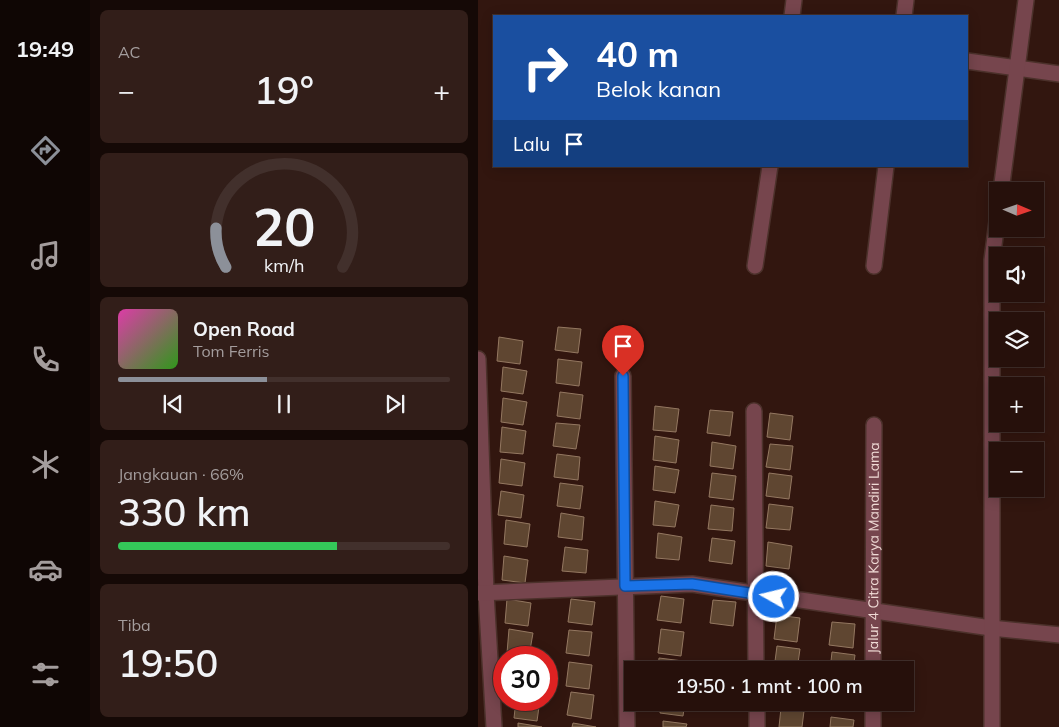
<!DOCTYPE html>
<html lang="id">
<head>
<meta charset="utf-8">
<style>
	:root { --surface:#26100b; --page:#321e19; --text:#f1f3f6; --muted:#a49d9d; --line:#42302c; --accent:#8c9099 }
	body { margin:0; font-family:Mulish,sans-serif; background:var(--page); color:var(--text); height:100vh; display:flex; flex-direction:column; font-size:19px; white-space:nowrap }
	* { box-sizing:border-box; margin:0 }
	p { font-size:16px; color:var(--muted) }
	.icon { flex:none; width:28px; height:28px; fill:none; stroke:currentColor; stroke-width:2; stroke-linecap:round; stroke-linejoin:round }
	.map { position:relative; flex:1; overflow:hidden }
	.drawer { display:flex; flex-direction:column; gap:10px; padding:10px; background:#150906; width:388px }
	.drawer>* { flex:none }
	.top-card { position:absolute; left:15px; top:15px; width:475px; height:152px; border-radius:0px; box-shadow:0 2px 12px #0003,0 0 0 1px var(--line); background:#1a4fa0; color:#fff; overflow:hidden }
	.needle { width:32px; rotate:92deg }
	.fabs { position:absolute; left:511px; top:182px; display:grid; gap:10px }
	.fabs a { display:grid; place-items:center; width:55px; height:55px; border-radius:0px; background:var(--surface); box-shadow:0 2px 12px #0003,0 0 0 1px var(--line); font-size:25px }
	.speed { position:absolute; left:15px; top:646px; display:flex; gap:10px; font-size:25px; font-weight:700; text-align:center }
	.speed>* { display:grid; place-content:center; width:65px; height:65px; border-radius:50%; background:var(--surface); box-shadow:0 2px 12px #0003,0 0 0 1px var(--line); line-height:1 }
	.speed .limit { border:8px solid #d22; background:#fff; color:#111 }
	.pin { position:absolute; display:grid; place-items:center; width:42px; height:42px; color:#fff; margin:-51px -21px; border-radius:50% 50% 50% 0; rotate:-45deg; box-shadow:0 0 5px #0007 }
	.pin .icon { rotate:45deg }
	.me { position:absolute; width:55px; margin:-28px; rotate:278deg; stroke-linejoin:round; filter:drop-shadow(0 0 4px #0008) }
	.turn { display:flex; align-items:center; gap:18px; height:105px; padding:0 20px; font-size:22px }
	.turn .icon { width:65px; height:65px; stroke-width:2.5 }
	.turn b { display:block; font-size:35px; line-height:42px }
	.then { display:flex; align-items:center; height:48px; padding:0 20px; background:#0003; gap:10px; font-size:19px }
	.big { font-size:38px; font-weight:600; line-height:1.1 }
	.drawer .tile { flex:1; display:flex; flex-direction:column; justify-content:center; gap:8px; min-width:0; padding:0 18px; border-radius:8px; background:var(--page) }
	.drawer .dial { align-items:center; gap:0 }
	.dial svg { height:130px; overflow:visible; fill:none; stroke:var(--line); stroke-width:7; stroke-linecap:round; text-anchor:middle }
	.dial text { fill:var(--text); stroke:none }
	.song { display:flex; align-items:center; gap:15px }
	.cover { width:60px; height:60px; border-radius:8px; background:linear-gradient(135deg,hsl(320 70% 55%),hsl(110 70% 35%)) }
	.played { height:5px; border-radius:2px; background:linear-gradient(90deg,var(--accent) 45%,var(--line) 45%) }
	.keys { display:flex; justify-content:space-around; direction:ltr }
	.heat { display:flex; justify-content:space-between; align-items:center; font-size:28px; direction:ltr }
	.charge { height:8px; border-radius:4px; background:linear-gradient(90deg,#34c759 66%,var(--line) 0) }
	.trip { position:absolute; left:146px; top:661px; width:290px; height:50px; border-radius:0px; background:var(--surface); box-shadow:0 2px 12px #0003,0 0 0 1px var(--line); font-weight:600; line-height:50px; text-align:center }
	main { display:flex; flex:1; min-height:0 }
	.menu { display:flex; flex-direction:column; width:90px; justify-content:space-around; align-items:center; background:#0f0604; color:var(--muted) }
	.menu .icon { width:35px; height:35px }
	.menu .on { color:var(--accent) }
	.menu b { font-size:22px; color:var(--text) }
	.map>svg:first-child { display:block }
</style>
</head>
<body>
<main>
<nav class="menu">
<b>19:49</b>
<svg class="icon on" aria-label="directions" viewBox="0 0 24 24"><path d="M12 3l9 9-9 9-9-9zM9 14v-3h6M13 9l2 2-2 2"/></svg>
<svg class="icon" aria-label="music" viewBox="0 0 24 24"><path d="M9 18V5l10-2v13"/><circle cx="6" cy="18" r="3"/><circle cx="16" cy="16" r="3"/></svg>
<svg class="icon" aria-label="phone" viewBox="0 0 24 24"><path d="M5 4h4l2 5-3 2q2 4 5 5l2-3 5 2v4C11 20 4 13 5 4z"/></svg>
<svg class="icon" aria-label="climate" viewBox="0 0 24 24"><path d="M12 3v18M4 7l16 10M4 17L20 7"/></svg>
<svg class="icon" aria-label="car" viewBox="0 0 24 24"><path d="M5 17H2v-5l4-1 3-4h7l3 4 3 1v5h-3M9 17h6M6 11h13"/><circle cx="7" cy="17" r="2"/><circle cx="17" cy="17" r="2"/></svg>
<svg class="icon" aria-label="filters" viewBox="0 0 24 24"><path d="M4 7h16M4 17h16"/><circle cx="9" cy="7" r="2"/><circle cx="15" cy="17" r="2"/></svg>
</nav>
<section class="drawer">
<div class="tile"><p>AC</p>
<div class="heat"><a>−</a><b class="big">19°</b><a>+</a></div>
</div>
<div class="tile dial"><svg viewBox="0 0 100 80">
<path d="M14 69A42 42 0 1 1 86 69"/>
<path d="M14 69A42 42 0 0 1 8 45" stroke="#8c9099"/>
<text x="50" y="56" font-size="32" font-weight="700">20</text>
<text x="50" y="72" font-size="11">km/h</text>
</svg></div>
<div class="tile">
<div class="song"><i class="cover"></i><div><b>Open Road</b><p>Tom Ferris</p></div></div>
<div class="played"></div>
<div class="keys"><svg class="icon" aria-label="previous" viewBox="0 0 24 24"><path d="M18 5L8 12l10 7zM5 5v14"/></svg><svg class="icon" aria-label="pause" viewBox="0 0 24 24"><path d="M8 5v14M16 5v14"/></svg><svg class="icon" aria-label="next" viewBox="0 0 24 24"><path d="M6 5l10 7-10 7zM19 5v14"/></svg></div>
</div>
<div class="tile"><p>Jangkauan · 66%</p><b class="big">330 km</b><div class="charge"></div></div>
<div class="tile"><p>Tiba</p><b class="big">19:50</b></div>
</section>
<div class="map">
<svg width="582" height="727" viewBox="0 0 582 727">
	<rect width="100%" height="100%" fill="#32160f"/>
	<!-- building -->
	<path fill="#5f4631" stroke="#947861" d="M80,327L103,329L100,353L77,350Z
		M21,337L45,341L42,364L19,361Z
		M80,359L104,362L101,386L78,383Z
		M25,367L49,371L45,394L23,391Z
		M82,392L105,395L102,419L79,416Z
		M25,398L49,402L45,425L23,422Z
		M177,406L201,409L198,432L175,430Z
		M232,410L255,412L252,436L229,433Z
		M292,413L315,416L312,440L289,437Z
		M78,423L102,425L98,449L75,446Z
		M24,427L48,431L45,454L22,452Z
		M177,436L201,440L198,463L175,460Z
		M234,442L258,446L255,469L232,466Z
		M292,444L315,446L312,470L288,467Z
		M79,454L102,457L100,480L76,477Z
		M23,459L47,463L44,486L21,483Z
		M177,466L201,470L197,493L175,490Z
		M234,473L258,476L255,500L231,497Z
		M291,473L314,476L311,499L288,496Z
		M82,483L105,486L102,509L79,506Z
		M23,491L46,495L43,518L20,515Z
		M177,501L201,505L197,527L175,525Z
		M291,504L315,507L312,530L288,528Z
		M233,505L256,508L254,531L230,529Z
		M83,513L106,517L104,540L80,537Z
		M28,520L52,524L49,547L26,544Z
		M180,533L204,537L201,560L178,558Z
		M234,538L257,541L254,564L231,561Z
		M290,542L314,546L311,569L288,566Z
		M87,547L110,550L108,573L84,571Z
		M26,556L50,560L47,583L24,580Z
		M183,596L206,599L203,623L179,620Z
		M29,599L53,603L50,626L27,623Z
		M93,599L117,602L114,625L90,622Z
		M235,600L258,602L255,626L232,623Z
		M299,615L322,618L319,642L296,639Z
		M354,622L377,624L375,648L351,645Z
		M31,629L55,633L51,656L29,653Z
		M183,629L206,632L203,656L180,653Z
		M91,630L114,632L111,656L88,653Z
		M299,646L322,649L319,670L296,669Z
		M354,652L377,655L375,670H352Z
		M181,658L205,661L204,670H180Z
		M91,662L114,665L111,689L88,686Z
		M93,692L116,695L113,719L89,715Z
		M38,700H62L59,721L36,718Z
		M183,702H207L205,716L182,713Z
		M352,702H375L374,709L351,706Z
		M303,708L326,711L324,727H301Z
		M353,717L376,720L375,727H352Z
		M185,721L209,724L208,727H185Z
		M40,723L64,727H40Z
		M95,723L118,727H94Z"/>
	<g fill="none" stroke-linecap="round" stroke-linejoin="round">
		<!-- minor casing -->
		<g stroke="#4c312b" stroke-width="18">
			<g id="minor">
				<path d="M314,16L316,0"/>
				<path d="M426,16L428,0"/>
				<path d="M489,61L582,74"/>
				<path d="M523,191L548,0"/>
				<path d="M277,266L292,166"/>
				<path d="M396,266L408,166"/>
				<path d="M0,359L8,593L16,727"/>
				<path d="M145,376L149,727"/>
				<path d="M276,411L278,670"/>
				<path d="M0,593L214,584L513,628L582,635"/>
				<path id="s1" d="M395,670L396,425"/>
				<path d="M279,702V727"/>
				<path d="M395,702V727"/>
				<path d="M514,727V260L520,214"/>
			</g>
		</g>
		<!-- minor -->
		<use href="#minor" stroke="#76454d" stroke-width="15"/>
	</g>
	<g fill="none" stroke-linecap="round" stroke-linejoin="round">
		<!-- route casing -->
		<g stroke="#114b97" stroke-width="12">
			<path id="route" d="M145,376L147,586L214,584L296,597"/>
		</g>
		<!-- route -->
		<use href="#route" stroke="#1a73e8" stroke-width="9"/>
	</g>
	<g text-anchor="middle" stroke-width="5" stroke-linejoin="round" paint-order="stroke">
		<!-- street labels -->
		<g font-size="14" fill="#efdad5" stroke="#280c06">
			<text dy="5" stroke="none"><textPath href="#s1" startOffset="122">Jalur 4 Citra Karya Mandiri Lama</textPath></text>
		</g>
	</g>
</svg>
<div class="fabs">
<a><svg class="needle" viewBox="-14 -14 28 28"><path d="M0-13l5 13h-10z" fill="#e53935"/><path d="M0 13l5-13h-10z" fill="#a49d9d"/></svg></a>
<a><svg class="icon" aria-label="sound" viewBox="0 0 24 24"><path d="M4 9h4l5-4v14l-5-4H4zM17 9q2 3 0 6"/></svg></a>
<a><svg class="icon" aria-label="layers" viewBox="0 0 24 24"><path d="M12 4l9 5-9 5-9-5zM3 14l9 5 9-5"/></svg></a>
<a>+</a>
<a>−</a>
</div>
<div class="speed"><div class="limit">30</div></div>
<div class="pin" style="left:145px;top:376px;background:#d93025"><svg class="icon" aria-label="arrive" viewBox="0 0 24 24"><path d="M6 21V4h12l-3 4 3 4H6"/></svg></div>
<svg class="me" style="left:296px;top:597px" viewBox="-20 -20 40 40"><circle r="17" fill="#1a73e8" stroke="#fff" stroke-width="3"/><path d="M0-11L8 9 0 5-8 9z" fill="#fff"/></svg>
<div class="trip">19:50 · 1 mnt · 100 m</div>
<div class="top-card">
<div class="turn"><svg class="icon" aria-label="right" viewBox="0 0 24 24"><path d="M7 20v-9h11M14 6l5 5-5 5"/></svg><div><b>40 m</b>Belok kanan</div></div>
<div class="then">Lalu<svg class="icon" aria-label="arrive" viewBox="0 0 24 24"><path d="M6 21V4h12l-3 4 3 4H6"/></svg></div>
</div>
</div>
</main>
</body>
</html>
